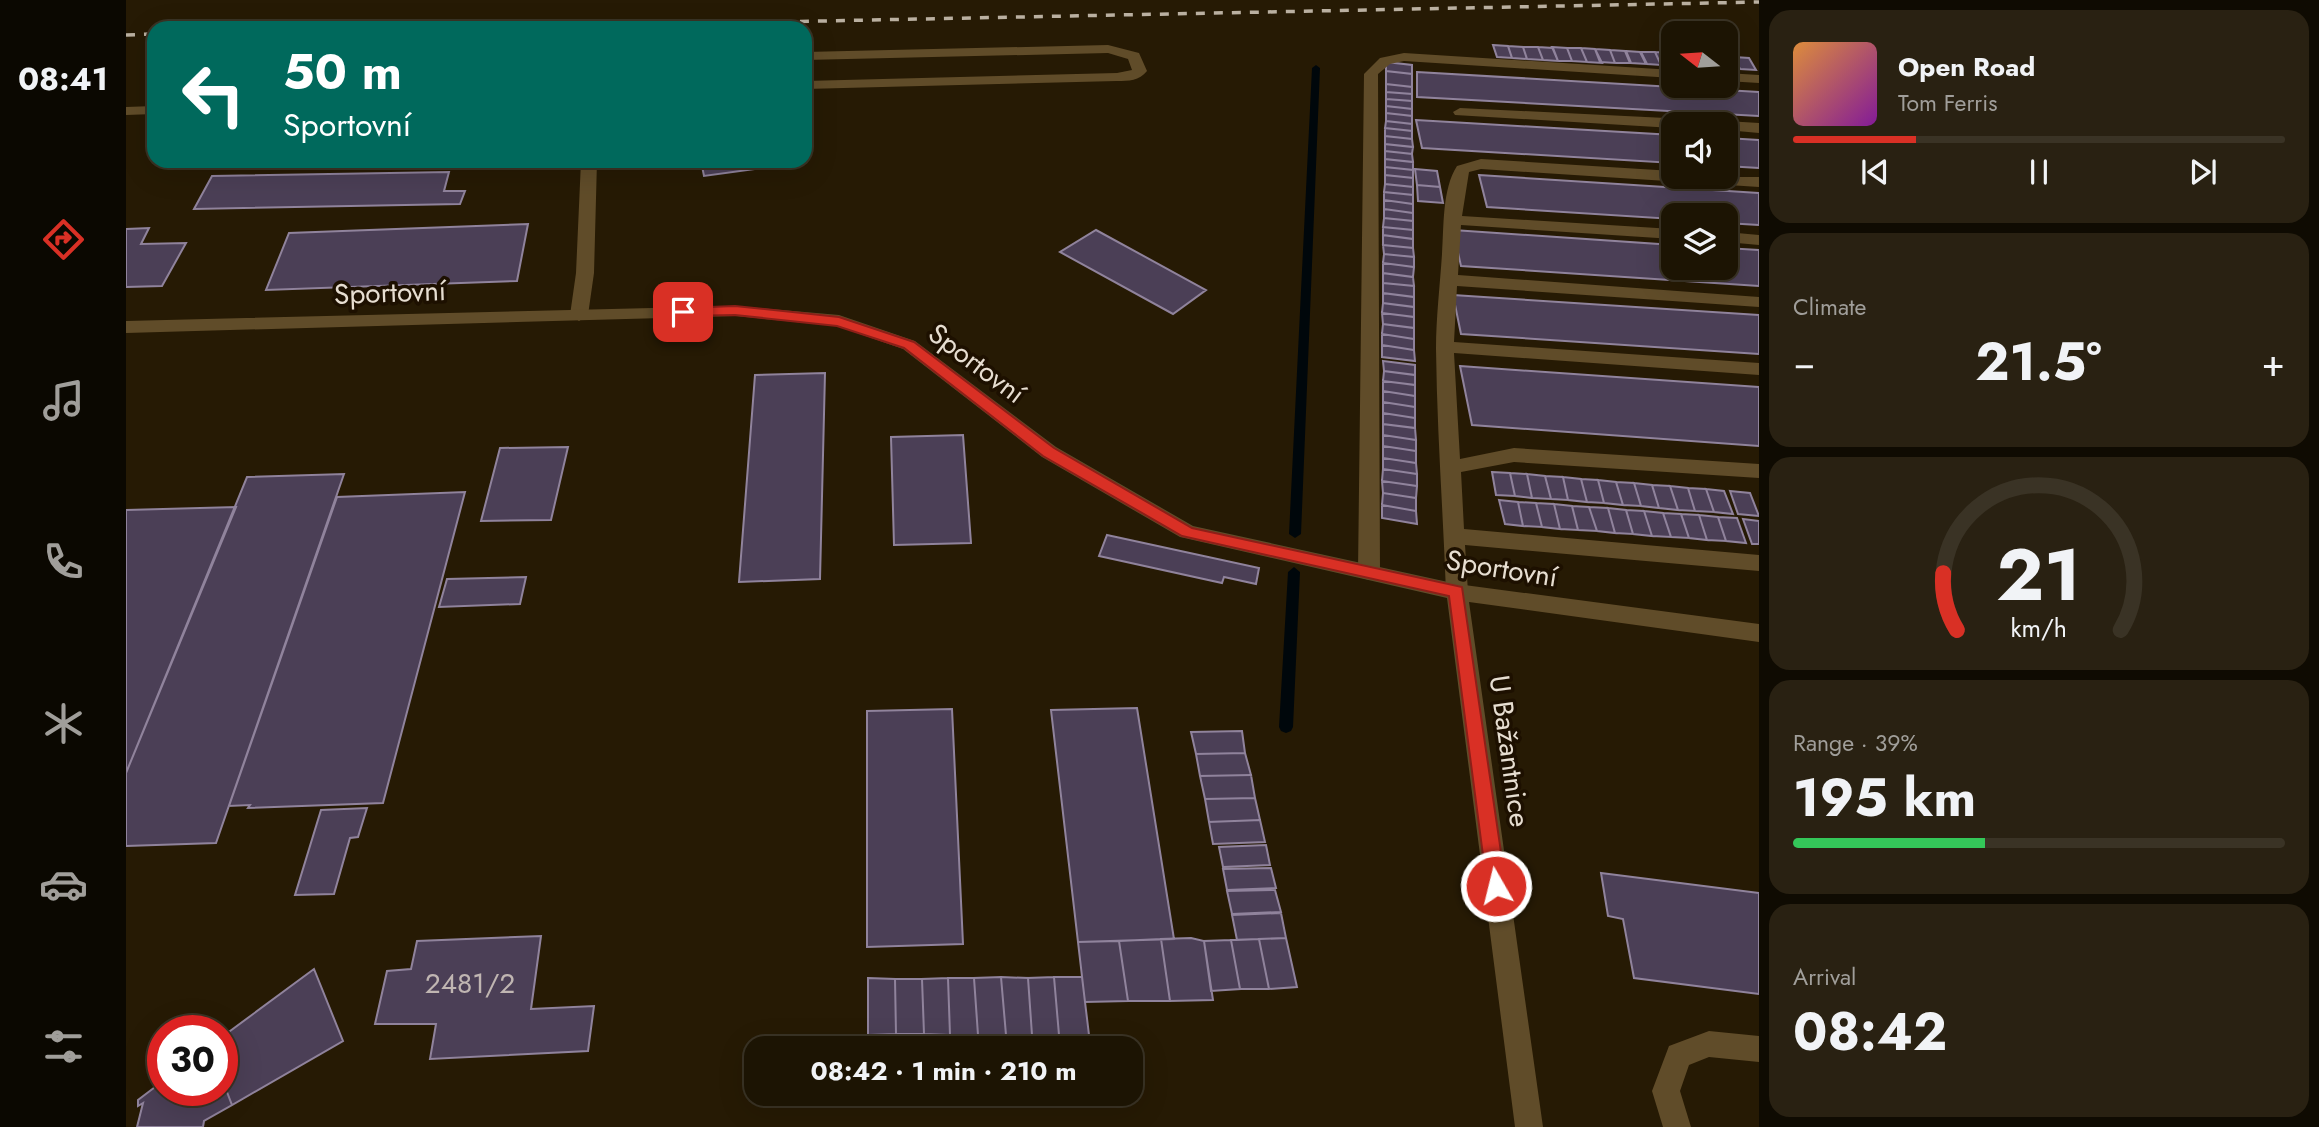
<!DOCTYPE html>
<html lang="en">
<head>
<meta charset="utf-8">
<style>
	:root { --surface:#1c1403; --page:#292112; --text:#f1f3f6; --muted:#a09e9a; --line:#3a3325; --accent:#d93025 }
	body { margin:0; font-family:Jost,sans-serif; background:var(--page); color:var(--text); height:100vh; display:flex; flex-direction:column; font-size:26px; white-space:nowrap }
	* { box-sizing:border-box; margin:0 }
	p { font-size:23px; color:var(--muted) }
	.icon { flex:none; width:38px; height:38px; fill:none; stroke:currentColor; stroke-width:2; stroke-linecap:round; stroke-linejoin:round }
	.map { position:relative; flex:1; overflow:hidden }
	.drawer { display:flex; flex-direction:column; gap:10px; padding:10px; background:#0f0b02; width:560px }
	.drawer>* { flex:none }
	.banner { position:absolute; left:21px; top:21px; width:665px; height:147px; border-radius:21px; box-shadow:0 7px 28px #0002,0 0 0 2px var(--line); background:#00695c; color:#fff; overflow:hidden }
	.needle { width:46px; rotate:287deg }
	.fabs { position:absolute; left:1535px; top:21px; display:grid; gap:14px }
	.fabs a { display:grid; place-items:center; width:77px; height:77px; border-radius:14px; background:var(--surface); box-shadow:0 7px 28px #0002,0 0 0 2px var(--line); font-size:35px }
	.speed { position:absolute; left:21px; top:1015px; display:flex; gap:14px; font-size:35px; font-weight:700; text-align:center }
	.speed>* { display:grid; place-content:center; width:91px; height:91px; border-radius:50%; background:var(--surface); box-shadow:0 7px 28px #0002,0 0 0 2px var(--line); line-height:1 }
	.speed .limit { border:10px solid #d22; background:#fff; color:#111 }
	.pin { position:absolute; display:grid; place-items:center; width:60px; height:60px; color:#fff; margin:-30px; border-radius:14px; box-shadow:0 4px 10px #0006 }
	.me { position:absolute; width:77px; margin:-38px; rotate:352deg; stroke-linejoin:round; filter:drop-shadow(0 0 5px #0008) }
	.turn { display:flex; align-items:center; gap:24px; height:147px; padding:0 21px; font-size:32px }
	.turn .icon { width:91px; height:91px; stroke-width:2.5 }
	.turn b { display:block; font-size:49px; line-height:60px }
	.big { font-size:52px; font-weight:700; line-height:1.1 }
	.drawer .card { flex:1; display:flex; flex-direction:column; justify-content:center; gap:10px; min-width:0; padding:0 24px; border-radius:21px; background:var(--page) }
	.drawer .dial { align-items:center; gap:0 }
	.dial svg { height:182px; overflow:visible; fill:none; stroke:var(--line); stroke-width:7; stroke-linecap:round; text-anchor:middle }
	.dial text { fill:var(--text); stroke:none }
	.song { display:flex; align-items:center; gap:21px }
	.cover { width:84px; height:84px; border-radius:10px; background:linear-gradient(135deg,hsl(30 70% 55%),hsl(290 70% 35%)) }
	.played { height:7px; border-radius:4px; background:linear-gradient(90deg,var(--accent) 25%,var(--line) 25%) }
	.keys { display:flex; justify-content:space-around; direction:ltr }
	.heat { display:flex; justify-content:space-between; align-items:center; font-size:38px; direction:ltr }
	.charge { height:10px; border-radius:5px; background:linear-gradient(90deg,#34c759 39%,var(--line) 0) }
	.trip { position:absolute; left:618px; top:1036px; width:399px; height:70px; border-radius:21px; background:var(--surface); box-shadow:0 7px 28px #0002,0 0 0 2px var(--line); font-weight:700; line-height:70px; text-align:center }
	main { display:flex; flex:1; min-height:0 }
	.tab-bar { display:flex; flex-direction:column; width:126px; justify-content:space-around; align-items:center; background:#0b0801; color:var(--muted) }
	.tab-bar .icon { width:49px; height:49px }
	.tab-bar .active { color:var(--accent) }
	.tab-bar b { font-size:32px; color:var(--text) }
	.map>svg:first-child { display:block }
</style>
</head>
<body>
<main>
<nav class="tab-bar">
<b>08:41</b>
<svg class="icon active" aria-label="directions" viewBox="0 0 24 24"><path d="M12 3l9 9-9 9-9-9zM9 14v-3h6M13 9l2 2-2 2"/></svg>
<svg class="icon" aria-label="music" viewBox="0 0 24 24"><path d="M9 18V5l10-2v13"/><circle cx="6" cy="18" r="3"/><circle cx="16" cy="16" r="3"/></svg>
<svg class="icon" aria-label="phone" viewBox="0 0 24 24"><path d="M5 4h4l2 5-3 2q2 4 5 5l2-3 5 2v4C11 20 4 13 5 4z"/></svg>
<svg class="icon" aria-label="climate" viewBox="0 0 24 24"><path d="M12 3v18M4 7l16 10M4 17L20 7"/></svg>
<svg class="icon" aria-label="car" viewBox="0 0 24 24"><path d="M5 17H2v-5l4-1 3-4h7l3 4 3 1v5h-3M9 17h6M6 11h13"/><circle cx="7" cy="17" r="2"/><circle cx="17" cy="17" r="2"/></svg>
<svg class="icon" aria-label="filters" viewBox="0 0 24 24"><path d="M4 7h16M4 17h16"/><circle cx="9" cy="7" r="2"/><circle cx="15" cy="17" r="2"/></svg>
</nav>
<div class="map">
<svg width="1633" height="1127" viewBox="0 0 1633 1127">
	<rect width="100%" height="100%" fill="#261a04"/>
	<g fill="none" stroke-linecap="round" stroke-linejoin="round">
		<!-- stream -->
		<path fill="#00070b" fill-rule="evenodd" d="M1190,65L1194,68L1175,534L1169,538L1163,534L1186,68Z
			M1168,567L1174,572L1167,727L1165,731L1160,733L1155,731L1153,727L1162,572Z"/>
	</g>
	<!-- building -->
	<path fill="#4b3f56" stroke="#90839c" stroke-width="2" d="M1367,45L1382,46L1386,58L1371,57Z
		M1382,46L1397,47L1401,59L1386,58Z
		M1397,47H1412L1417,60L1401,59Z
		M1412,47L1427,48L1432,61L1417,60Z
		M1426,47L1441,48L1446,61H1432Z
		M1441,48H1455L1461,62L1446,61Z
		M1455,48L1469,49L1476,63L1461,62Z
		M1469,49L1484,50L1489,63L1474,62Z
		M1484,50L1499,51L1504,63H1489Z
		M1500,51L1514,52L1520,64L1505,63Z
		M1515,52H1529L1535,65L1521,64Z
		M1529,52L1545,53L1547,65H1535Z
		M1600,56L1608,57L1614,69L1600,68Z
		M1608,57L1623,58L1630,70L1614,69Z
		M1260,62L1286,65V74L1260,71Z
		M1260,71L1286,74V87L1260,84Z
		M1291,72L1633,92V116L1291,97Z
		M1260,84L1286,87V94L1260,92Z
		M1260,92L1286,94V101L1260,99Z
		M1260,99L1286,101V109L1260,106Z
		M1260,106L1286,109V116L1260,113Z
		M1260,113L1286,116V124L1260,121Z
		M1290,120L1547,135V163L1296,148Z
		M1260,121L1286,124V131L1259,128Z
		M1259,128L1286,131V139L1259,136Z
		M1259,136L1286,139L1287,147L1259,144Z
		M1600,138L1633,140V168L1600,166Z
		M1259,144L1287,147L1286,154L1259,151Z
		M1259,151L1286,154L1287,162L1259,159Z
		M679,158L680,162L578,176L575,161H679Z
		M1259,159L1287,162V170L1259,167Z
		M1259,167L1287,170V178L1259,175Z
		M1289,169L1311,171L1314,187L1291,185Z
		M323,172L318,191H339L334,204L68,209L86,176Z
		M1259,175L1287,178V187L1259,184Z
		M1353,175L1633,193V225L1600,223V215H1547V219L1361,207Z
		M1259,184L1287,187V195L1258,192Z
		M1291,185L1314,187L1317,203L1292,201Z
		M1258,192L1287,195V204L1258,200Z
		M1258,200L1287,204V213L1258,209Z
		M1258,209L1287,213V221L1258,218Z
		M1258,218L1287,221V230L1257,227Z
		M402,224L391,281L140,290L163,233Z
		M1257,227L1287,230V239L1257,235Z
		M23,228L15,244L60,243L36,286L0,287V229Z
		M970,230L1080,290L1047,314L934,252Z
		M1327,230L1547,245V268H1600V248L1633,250V286L1335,266Z
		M1257,235L1287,239V248L1257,245Z
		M1257,245L1287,248L1288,257L1258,254Z
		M1258,254L1288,257V267L1257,263Z
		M1257,263L1288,267L1287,277L1257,273Z
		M1257,273L1287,277L1288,286L1257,283Z
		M1257,283L1288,286V297L1257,293Z
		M1257,293L1288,297V307L1257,303Z
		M1327,295L1633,315V354L1335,334Z
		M1257,303L1288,307V317L1256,313Z
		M1256,313L1288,317V328L1257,324Z
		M1257,324L1288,328V339L1256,334Z
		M1256,334L1288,339V350L1256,345Z
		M1256,345L1288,350L1289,361L1256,357Z
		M1257,361L1289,365V375L1258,371Z
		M1334,366L1633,387V446L1346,425Z
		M1258,371L1289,375V385L1257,381Z
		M699,373L694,579L613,582L629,375Z
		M1257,381L1289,385V396L1257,391Z
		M1257,391L1289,396V407L1257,402Z
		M1257,402L1289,407V418L1257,413Z
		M1257,413L1289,418V428L1257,424Z
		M1257,424L1289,428L1290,440L1257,435Z
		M837,435L845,543L768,545L765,437Z
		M1257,435L1290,440V451L1257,446Z
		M1257,446L1290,451V463L1257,458Z
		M442,447L425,520L355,521L374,448Z
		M1257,458L1290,463L1291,474L1257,469Z
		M1257,469L1291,474V486L1256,481Z
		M1366,472L1384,473L1389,496L1370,495Z
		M1384,473L1401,474L1406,498L1389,496Z
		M218,474L90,843L0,846V773L121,477Z
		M1401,474L1419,476L1425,499L1406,498Z
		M1419,476L1437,477L1442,500L1425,499Z
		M1437,477L1455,479L1461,502L1442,500Z
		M1455,479L1472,480L1478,503L1461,502Z
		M1472,480L1490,482L1497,505L1478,503Z
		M1256,481L1291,486L1290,498L1257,493Z
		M1490,482L1508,483L1515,506L1497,505Z
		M1508,483L1526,485L1533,508L1515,506Z
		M1526,485L1544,486L1552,510L1533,508Z
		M1544,486L1562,488L1569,511L1552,510Z
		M1562,488L1580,489L1588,512L1569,511Z
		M1580,489L1598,491L1607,514L1588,512Z
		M1604,491L1624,493L1633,516L1612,514Z
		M339,492L257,803L122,808L124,805L103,806L211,497Z
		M1257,493L1290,498V511L1256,505Z
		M1373,500L1392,502L1397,526L1379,524Z
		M1392,502L1410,503L1416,527L1397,526Z
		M1410,503L1428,504L1434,529L1416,527Z
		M1428,504L1446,506L1452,530L1434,529Z
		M1256,505L1290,511L1291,524L1256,518Z
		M1446,506L1463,507L1471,531L1452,530Z
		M110,507L0,773V510Z
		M1463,507L1482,508L1489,533L1471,531Z
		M1482,508L1500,510L1507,534L1489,533Z
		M1500,510L1518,511L1526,536L1507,534Z
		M1518,511L1537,513L1545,537L1526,536Z
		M1537,513L1555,514L1563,538L1545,537Z
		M1555,514L1573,515L1581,540L1563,538Z
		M1573,515L1592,517L1600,541L1581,540Z
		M1592,517L1611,518L1620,543L1600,541Z
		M1617,519L1633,521V544H1626Z
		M981,535L1133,568L1130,584L1098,577L1096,583L973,556Z
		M400,577L394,604L313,607L321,579Z
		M1011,708L1048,939L952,942L925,710Z
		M826,709L837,944L741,947V711Z
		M1116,731L1119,753L1070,754L1065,732Z
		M1119,753L1125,775L1074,776L1070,754Z
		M1125,775L1129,798L1079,799L1074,776Z
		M1129,798L1134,820L1083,822L1079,799Z
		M241,808L232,837L224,838L208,894L169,895L195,810Z
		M1134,820L1139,842L1087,844L1083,822Z
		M1140,845L1144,865L1097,867L1093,847Z
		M1145,868L1150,888L1101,890L1097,869Z
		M1475,873L1633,893V994L1508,978L1497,919L1482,916Z
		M1149,890L1155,912L1106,914L1101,891Z
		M1155,913L1160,938L1111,940L1106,915Z
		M415,936L405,1009L468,1006L462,1051L304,1059L310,1024H249L261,971L285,969L291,941Z
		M1065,938L1078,941L1087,1000L1044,1001L1035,939Z
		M1160,938L1171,987L1143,989L1133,939Z
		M1035,939L1044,1001H1002L993,941Z
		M1133,939L1143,989H1114L1105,940Z
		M1105,940L1114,989L1085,991L1078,941Z
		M993,941L1002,1001L959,1002L952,942Z
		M188,969L217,1041L106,1105L96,1079V1037Z
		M875,977L902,978L906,1035H880Z
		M875,977L880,1035H852L848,978Z
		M928,977H956L963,1035H933Z
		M928,977L933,1035H906L902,978Z
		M742,978L769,979L770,1034L742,1035Z
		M822,978H848L852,1035H824Z
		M822,978L824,1035L798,1034L796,979Z
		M769,979H796L798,1034H770Z
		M96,1079L106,1105L78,1121L77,1127H11L17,1103L12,1106V1100L37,1081V1090H96Z"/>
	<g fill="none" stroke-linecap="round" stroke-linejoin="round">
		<!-- lane -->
		<path fill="#604c29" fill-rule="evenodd" d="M982,45L1013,53L1021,71C1013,81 1003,81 991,81L679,89V81L991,73L1006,70L1002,59L982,53L679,60V52Z
			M1278,53L1547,70V78L1278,61L1264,64L1252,74L1254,572L1250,578L1243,580L1236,578L1232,572L1238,74L1254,58Z
			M1600,73L1633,75V83L1600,81Z
			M28,106V114L0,115V107Z
			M1334,108L1560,119L1568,124H1547V128L1329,115L1327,112Z
			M1600,121L1633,123V133L1600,130V124H1594Z
			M1355,159L1547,171V177H1633V187L1355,169L1343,172L1336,216L1547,229V239L1335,225L1332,275L1633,297V307L1331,286L1328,342L1633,363V375L1328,353L1334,459L1388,448L1633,464V478L1388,462L1335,472L1338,529L1633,555V571L1339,545L1342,592L1339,598L1331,600L1323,598L1320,592C1317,511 1311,432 1310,349C1310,318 1314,285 1316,254C1318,227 1316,189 1331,166Z
			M455,161H471L468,273L462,315L453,321L444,315L450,273Z
			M1600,232L1633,235V245L1600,242Z
			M1583,1031L1633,1036V1062L1583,1057L1563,1065L1554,1091L1565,1127H1537L1526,1091L1543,1046Z"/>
		<!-- street -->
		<path fill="#604c29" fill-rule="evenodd" d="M609,306L713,315L789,341L930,447L1067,526L1331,584L1633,624V642L1343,602L1417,1127H1389L1321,598L1054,537L916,457L777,349L711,326L609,316L0,333V321Z"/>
		<!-- rail -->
		<path stroke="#bab0a1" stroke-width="3.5" stroke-dasharray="9 9" stroke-linecap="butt" d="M350,28L1633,2
			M0,35L28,34"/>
	</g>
	<!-- route -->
	<path fill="#d93025" stroke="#8d1f18" stroke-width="2" d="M609,306L713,317L788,342L928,448L1066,528L1336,587L1380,886L1377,892L1370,895L1364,892L1361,886L1323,596L1056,536L917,456L778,348L711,326L609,315L557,316L550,312L557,308Z"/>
	<g text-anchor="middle" stroke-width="7" stroke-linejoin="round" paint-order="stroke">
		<!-- street labels -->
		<g font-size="28" fill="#e7ded1" stroke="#1d1000">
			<text transform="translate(264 292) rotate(-2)" y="10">Sportovní</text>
			<text transform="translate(851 363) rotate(37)" y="10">Sportovní</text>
			<text transform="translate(1376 568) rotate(9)" y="10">Sportovní</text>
			<text transform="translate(1384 751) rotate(82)" y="10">U Bažantnice</text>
		</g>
		<!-- near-number labels -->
		<g font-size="28" fill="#c0b6b2">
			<text x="344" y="993">2481/2</text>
		</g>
	</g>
</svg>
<div class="fabs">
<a><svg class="needle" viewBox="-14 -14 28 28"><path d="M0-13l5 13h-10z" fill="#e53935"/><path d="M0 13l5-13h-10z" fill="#a09e9a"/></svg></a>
<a><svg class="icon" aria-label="sound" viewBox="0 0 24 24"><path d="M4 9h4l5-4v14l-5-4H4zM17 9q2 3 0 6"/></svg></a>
<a><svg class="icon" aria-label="layers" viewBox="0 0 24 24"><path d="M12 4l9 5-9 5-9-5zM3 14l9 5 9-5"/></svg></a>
</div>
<div class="speed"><div class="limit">30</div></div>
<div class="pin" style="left:557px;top:312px;background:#d93025"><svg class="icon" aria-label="arrive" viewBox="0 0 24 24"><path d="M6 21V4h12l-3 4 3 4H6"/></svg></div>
<svg class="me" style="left:1370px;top:886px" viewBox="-20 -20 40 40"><circle r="17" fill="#d93025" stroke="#fff" stroke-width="3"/><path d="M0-11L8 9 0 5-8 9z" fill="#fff"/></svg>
<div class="trip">08:42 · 1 min · 210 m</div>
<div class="banner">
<div class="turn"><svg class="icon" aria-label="left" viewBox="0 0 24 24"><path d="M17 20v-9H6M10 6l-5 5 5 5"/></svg><div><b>50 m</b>Sportovní</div></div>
</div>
</div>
<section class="drawer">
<div class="card">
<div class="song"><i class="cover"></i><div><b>Open Road</b><p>Tom Ferris</p></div></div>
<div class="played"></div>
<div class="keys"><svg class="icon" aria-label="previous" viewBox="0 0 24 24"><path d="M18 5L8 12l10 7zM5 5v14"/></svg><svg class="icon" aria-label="pause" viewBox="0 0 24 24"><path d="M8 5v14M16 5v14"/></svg><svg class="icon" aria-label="next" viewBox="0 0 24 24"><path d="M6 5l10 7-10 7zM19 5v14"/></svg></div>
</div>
<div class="card"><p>Climate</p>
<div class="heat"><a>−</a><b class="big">21.5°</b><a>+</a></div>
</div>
<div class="card dial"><svg viewBox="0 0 100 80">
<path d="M14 69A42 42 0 1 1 86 69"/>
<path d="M14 69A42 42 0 0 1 8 44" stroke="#d93025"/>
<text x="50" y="56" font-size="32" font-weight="700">21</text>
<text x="50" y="72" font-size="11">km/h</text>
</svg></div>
<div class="card"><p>Range · 39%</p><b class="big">195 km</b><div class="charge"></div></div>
<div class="card"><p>Arrival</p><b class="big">08:42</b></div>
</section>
</main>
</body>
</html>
